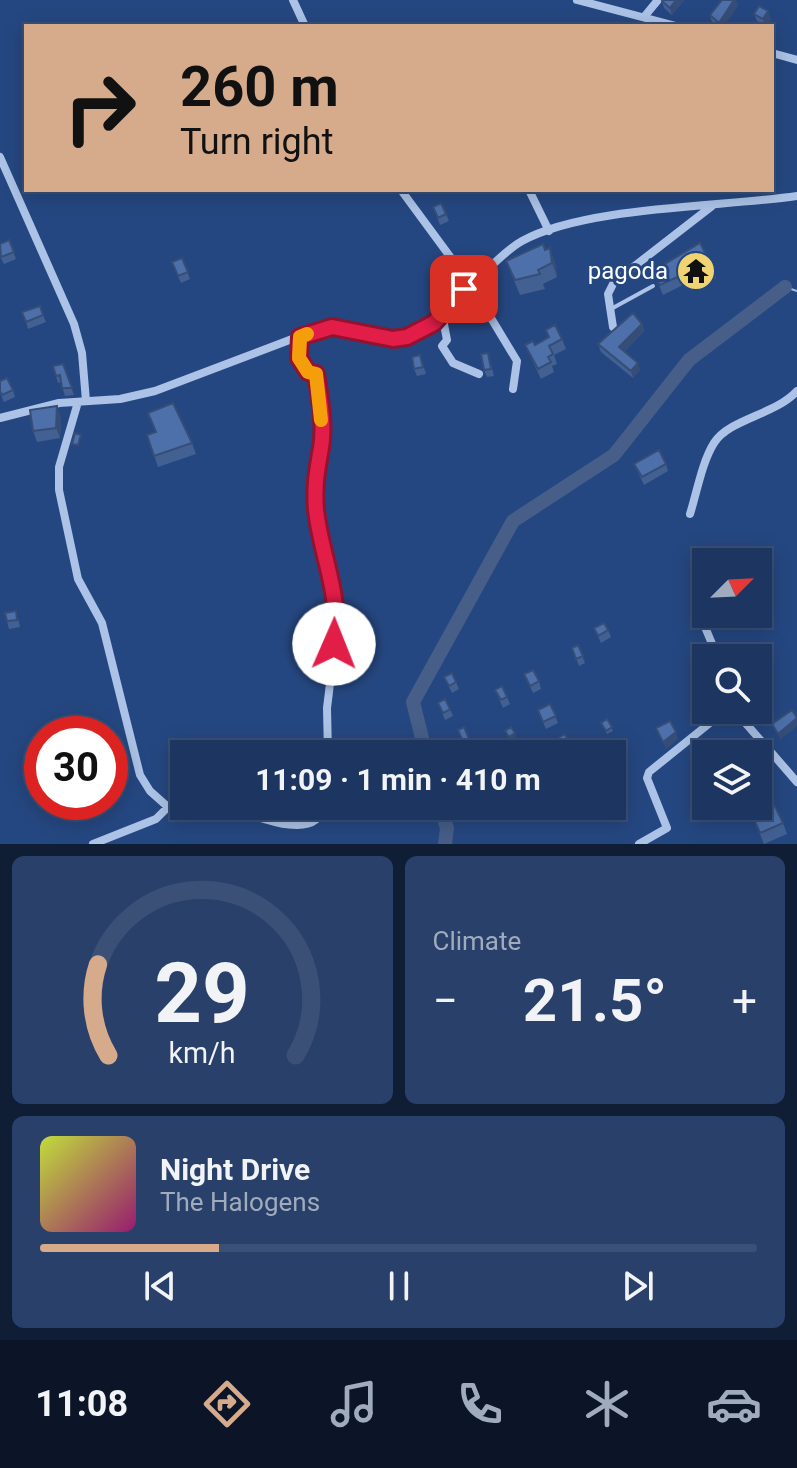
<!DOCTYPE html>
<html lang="en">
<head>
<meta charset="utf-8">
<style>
	:root { --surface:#1c3561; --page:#29406a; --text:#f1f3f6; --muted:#a0abbd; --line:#3a5076; --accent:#d6ab8b }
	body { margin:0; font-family:Roboto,sans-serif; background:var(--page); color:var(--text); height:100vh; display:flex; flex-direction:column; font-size:30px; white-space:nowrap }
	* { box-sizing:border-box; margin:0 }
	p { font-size:26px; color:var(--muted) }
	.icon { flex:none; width:44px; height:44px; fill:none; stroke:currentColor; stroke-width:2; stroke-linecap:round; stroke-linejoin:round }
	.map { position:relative; height:844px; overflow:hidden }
	.panel { display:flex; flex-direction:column; gap:12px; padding:12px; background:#0f1d35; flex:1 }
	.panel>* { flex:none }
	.banner { position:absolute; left:24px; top:24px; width:750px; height:168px; border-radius:0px; box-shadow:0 4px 20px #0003,0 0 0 2px var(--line); background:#d6ab8b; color:#111; overflow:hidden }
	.needle { width:52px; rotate:66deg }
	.tools { position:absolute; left:692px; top:548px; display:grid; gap:16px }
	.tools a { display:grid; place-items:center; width:80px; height:80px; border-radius:0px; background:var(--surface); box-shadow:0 4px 20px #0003,0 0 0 2px var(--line); font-size:40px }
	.speed { position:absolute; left:24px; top:716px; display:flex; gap:16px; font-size:40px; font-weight:700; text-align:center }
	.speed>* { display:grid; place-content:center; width:104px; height:104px; border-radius:50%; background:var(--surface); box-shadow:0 4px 20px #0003,0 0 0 2px var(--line); line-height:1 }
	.speed .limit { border:12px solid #d22; background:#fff; color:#111 }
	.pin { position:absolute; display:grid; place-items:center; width:68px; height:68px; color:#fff; margin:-34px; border-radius:16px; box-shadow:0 4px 12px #0006 }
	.me { position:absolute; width:88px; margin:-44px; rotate:1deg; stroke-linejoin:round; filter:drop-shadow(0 0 6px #0008) }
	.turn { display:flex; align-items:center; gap:28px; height:168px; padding:0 24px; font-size:36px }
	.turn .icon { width:104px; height:104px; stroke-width:2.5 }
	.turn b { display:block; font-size:56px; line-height:68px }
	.big { font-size:60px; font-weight:700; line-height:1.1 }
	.panel .tile { flex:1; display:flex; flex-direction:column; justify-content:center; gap:12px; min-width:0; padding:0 28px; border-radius:12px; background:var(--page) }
	.panel .dial { align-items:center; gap:0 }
	.dial svg { height:208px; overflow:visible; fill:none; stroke:var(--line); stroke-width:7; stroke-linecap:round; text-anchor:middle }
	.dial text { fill:var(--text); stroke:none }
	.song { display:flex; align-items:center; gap:24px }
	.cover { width:96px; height:96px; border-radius:12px; background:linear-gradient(135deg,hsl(70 70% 55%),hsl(320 70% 35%)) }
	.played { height:8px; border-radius:4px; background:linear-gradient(90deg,var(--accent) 25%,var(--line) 25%) }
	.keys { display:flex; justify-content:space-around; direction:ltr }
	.heat { display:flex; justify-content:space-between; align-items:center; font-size:44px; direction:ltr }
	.panel .tiles { flex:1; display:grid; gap:12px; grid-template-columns:1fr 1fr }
	.tile:last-child { grid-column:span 2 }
	.trip { position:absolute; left:170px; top:740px; width:456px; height:80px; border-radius:0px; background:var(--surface); box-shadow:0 4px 20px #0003,0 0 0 2px var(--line); font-weight:700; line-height:80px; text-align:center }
	.menu { display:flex; height:128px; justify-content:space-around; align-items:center; background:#0b1527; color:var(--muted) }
	.menu .icon { width:56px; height:56px }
	.menu .current { color:var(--accent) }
	.menu b { font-size:36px; color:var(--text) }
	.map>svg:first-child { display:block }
</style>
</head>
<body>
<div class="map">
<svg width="797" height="844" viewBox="0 0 797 844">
	<rect width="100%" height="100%" fill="#254781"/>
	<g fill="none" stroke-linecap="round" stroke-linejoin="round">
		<!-- stream -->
		<path stroke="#a1bde7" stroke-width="2" d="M785,287L797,291"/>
		<!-- river -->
		<path stroke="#465e88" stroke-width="14" d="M426,754L413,702L513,521L614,455L689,360L785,287
			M440,806L447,828L445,844"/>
		<!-- lane -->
		<path stroke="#acc3e7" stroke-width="4" d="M611,309L653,286"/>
		<!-- street -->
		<path stroke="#acc3e7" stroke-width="8" d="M293,0L305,26
			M577,0L676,26
			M644,17L658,0
			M772,53L797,60
			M0,157L74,324L82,353L86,401
			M529,190L549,231
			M442,314L447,340L442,346L453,363L479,374
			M613,327L608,294L614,282L712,206
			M300,337L299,358L308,372L316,374L321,448L316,464V512L323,555L331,570L337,627L327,708L328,754
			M513,389L517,361L471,285C487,271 504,251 522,241C585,206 723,207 797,196
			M78,402L59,467V490L78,579L102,623L140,775L150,791L168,807L184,800
			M0,418L59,403L120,399L155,391L321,328C354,323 386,349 420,332C441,322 451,298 471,285L401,190
			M690,514C697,492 702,462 714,443C729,419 775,415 797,391
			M705,627L718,658
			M735,711L797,782
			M227,806C253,815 317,844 323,806
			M93,844L156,819L168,807
			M639,844L667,828L647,778L649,772L721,714L736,713"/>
	</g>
	<!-- wall -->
	<path fill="#426092" d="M684,0L672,15L664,8L662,1Z
		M738,5L724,26H717L712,22L710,15Z
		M754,14L771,19L766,26L757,21Z
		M433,207L446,214L449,221L440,225Z
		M9,240L16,259L4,264L0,257Z
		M182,258L190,279L181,283L172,262Z
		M506,261L555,262L557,277L543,284L545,289L520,295Z
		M713,268L716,278L691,290L687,283L663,295L653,271Z
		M43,315L46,322L28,329L26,322Z
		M642,324L644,331L625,351L640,370L633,378L601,352L598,344Z
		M546,330L562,339L566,349L554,355L557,364L552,366L554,372L541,379L525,345H535L548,338Z
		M488,353L494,376L487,377L484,370Z
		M420,355L426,374L417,376L414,369Z
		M63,364L74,395L65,396L61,382L58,383L56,376Z
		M0,381L13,390L15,397L4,402L0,393Z
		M61,417L60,438L37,442L33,431Z
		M156,432L192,443L196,454L158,467L147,435Z
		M634,464H666L668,471L644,485Z
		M730,614H743V615L733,620Z
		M18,618L20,627L9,629L7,621Z
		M594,628L608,630L611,637L601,643Z
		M578,645L585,663L579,666L572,648Z
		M524,674L539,681L541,689L533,693Z
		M444,677L456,682L459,689L452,693Z
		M495,690L507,697L510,704L503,708Z
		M438,703L450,709L453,716L445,720Z
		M550,704L558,723L546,729L538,710Z
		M759,705L766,722L760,725L753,710Z
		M607,719L613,731L607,734L601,723Z
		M464,727L473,749L466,751L458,730Z
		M752,815L783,823L787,834L764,844Z"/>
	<!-- shaded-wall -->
	<path fill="#364e77" d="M676,0H684L672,15L670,8Z
		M734,0H736L738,5L724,26H720L719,23Z
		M768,11L771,19L765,26L763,19Z
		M550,248L555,262L557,277L552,263Z
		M642,324L644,331L622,354L619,347Z
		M638,363L640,370L633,378L631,371Z
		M57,406L61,417L60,438L56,428Z
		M797,718V726L780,740L778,734Z
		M676,732L678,739L666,749L663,742Z
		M515,733L516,737L510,741L509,737Z"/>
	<!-- building -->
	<path fill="#4d70aa" stroke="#364e77" stroke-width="2" d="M663,0H676L670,8L662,1Z
		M722,0H734L719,23L710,15Z
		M759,6L768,11L763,19L754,14Z
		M441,203L446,214L438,218L433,207Z
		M9,240L14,252L1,257L0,244Z
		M700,243L713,268L687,280L684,274L660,285L653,271Z
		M543,244L545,250L550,248L552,263L538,270L540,274L515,280L506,261Z
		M182,258L188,272L178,276L172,262Z
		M40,306L43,315L26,322L22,312Z
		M633,313L642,324L619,347L638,363L631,371L598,344Z
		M555,325L562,339L549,346L553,354L548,357L551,362L538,369L525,345L533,341L535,345L549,337L546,330Z
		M488,353L491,369L484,370L481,354Z
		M420,355L423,367L414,369L412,357Z
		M63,364L72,388H62L60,375L56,376L53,366Z
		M7,378L13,390L2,395L0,391V381Z
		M173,403L192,443L154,456L147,435L156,432L148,413Z
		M57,406L56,428L33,431L30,410Z
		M75,433L81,435L78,445L72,444Z
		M659,450L666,464L642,477L634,464Z
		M16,611L17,620L7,621L5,613Z
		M604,623L608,630L598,636L594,628Z
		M578,645L583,656L576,659L572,648Z
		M533,670L539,681L530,686L524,674Z
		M452,673L456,682L449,686L444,677Z
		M502,686L507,697L501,700L495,690Z
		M445,699L450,709L443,713L438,703Z
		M550,704L556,716L543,722L538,710Z
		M759,705L765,718L758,721L753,710H758V706Z
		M792,710L797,718L778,734L772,724Z
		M607,719L612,727L606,731L601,723Z
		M670,721L676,732L663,742L656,728Z
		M464,727L470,741L464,744L458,730Z
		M511,727L515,733L509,737L505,731Z
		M565,734L574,754H531Z
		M736,742L743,752L740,754H728L725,749Z
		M775,806L783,823L760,833L752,815Z"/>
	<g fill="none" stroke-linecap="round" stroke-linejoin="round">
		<!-- route casing -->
		<g stroke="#92132f" stroke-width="20">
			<path id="route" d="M334,644C342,596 321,556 316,510C314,487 317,470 321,448C325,425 320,397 316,374L308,372L299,358L300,337L332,327L393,339L407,337L434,323L464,289"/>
		</g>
		<!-- route -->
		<use href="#route" stroke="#e11d48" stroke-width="14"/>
		<!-- slow -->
		<path stroke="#f59e0b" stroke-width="14" d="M307,334L300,337L299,358L308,372L316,374L321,420"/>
	</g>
	<!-- icons -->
	<defs>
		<g id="temple-disc" transform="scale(2)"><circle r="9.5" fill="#f0d471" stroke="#254781"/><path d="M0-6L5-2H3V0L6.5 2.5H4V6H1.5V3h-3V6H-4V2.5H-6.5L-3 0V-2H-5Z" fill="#111"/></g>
	</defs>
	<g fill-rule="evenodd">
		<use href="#temple-disc" x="696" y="271"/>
	</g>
	<g text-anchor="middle" stroke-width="6" stroke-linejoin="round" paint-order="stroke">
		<!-- poi labels -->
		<g font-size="24" fill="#fff" stroke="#254781" text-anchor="end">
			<text x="668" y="279">pagoda</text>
		</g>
	</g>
</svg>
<div class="tools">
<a><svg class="needle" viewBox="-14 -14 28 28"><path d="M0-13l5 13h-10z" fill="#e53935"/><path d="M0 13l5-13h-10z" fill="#a0abbd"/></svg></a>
<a><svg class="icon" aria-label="search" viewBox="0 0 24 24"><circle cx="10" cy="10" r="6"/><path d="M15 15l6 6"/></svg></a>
<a><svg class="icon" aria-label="layers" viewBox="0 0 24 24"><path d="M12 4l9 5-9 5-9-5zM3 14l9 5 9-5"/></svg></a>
</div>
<div class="speed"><div class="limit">30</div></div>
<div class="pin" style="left:464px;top:289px;background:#d93025"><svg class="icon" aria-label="arrive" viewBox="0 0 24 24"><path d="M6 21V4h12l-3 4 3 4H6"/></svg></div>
<svg class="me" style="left:334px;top:644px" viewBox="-20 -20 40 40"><circle r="19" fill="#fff"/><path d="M0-13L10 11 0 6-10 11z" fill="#e11d48"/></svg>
<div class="trip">11:09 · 1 min · 410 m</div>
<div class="banner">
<div class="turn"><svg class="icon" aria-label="right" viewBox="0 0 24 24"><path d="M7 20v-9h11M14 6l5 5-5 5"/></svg><div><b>260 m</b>Turn right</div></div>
</div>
</div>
<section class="panel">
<div class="tiles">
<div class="tile dial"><svg viewBox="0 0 100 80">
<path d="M14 69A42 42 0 1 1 86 69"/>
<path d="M14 69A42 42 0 0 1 10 34" stroke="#d6ab8b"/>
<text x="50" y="56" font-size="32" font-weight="700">29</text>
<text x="50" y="72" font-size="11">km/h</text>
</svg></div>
<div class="tile"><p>Climate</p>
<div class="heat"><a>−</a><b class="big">21.5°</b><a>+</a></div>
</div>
<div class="tile">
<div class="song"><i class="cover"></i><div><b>Night Drive</b><p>The Halogens</p></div></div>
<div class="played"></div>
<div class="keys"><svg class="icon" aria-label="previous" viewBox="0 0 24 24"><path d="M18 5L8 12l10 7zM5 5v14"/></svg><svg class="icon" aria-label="pause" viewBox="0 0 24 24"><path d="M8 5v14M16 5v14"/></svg><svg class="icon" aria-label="next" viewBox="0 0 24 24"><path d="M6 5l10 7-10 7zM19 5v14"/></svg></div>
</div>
</div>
</section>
<nav class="menu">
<b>11:08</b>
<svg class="icon current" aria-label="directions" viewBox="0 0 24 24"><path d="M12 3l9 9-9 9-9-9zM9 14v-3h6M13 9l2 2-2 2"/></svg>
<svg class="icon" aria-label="music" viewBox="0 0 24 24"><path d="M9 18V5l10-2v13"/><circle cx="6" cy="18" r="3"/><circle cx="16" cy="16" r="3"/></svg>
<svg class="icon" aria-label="phone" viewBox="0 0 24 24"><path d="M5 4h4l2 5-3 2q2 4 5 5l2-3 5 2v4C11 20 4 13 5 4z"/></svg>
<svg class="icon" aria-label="climate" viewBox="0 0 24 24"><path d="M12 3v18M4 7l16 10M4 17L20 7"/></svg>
<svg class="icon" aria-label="car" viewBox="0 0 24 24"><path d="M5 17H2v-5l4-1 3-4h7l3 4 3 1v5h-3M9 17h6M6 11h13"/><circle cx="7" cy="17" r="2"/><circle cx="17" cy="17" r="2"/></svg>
</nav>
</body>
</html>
